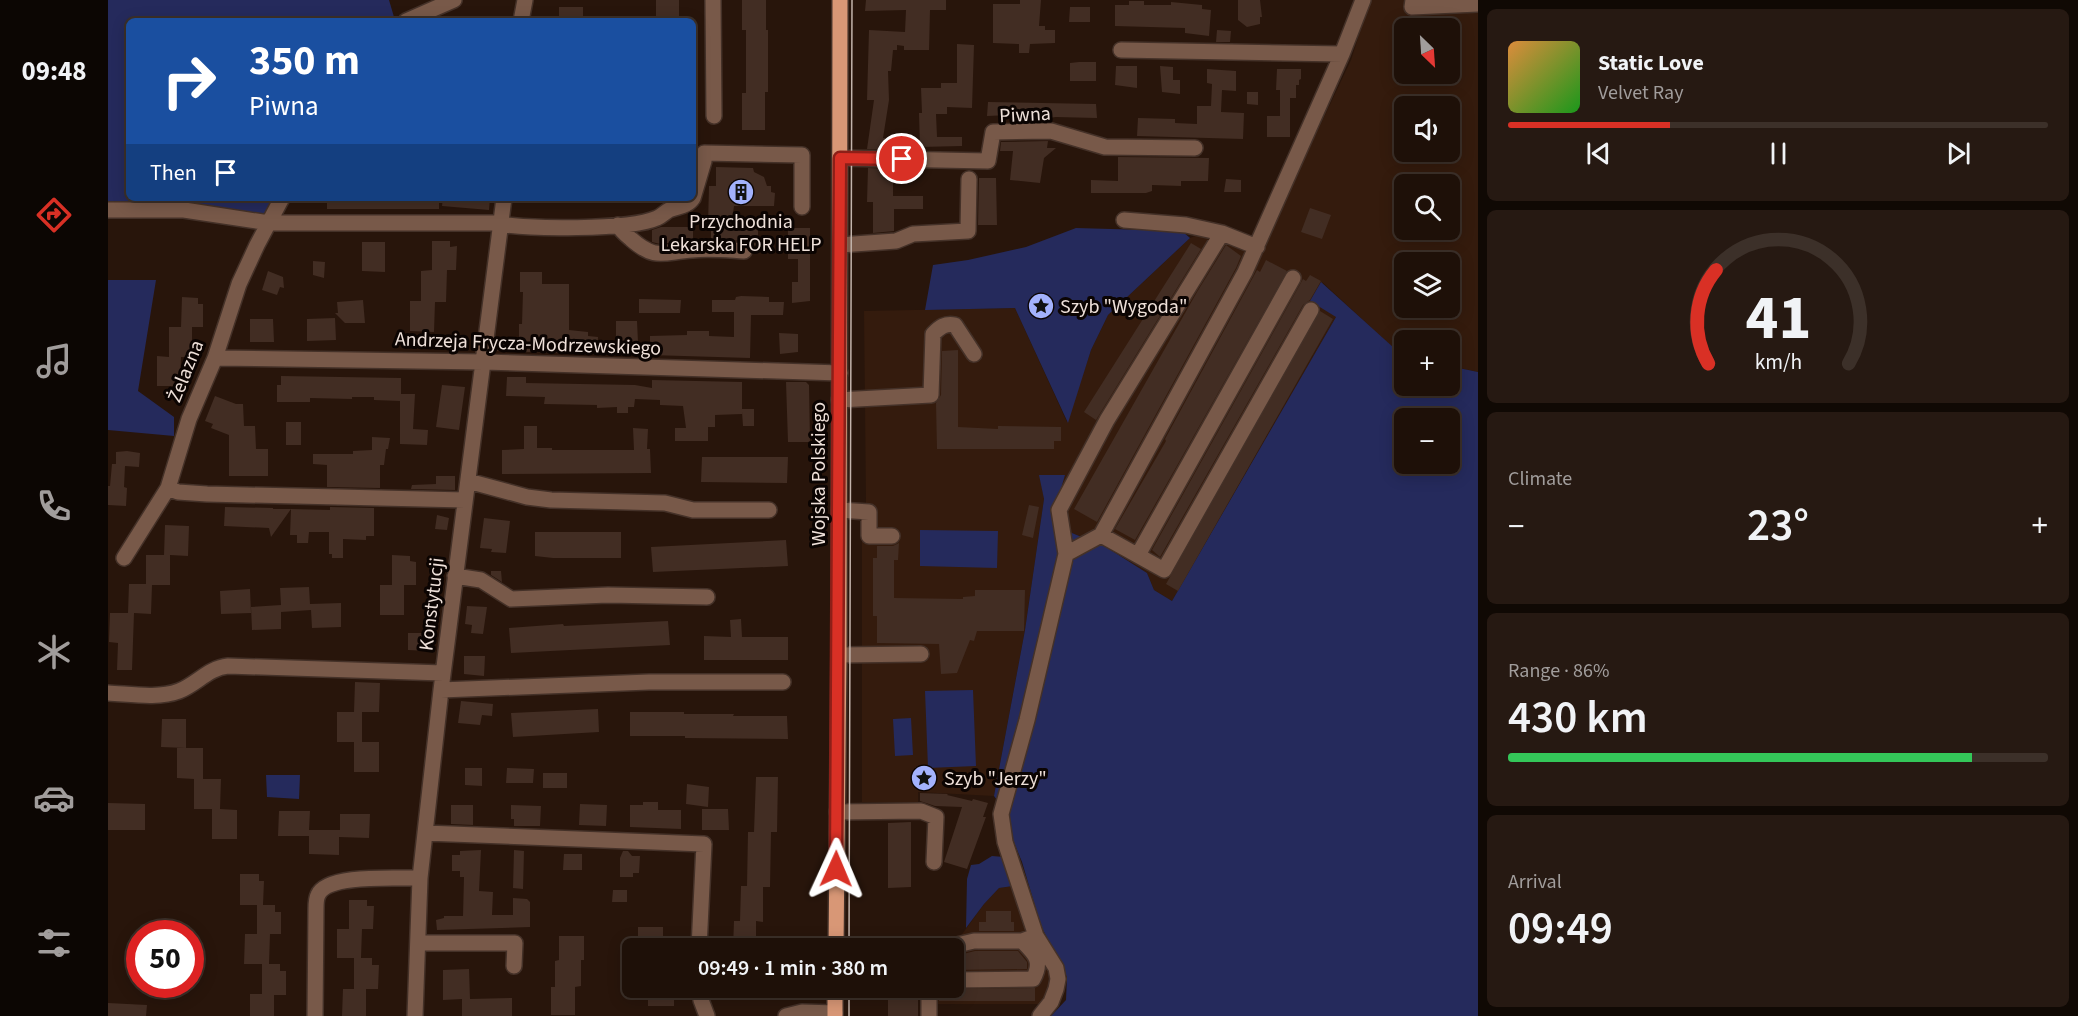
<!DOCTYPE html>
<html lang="en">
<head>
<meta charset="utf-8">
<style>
	:root { --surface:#1e1008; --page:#261912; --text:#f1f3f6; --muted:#a19d9c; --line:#3c3029; --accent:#d93025 }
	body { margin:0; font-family:"Source Sans 3",sans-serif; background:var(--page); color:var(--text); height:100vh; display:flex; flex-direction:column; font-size:22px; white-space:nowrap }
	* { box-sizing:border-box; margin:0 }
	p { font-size:20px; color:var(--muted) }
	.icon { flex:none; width:33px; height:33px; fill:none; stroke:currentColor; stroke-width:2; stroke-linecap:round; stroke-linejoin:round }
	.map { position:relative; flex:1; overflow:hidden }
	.sheet { display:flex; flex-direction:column; gap:9px; padding:9px; background:#100904; width:600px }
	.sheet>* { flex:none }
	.guide { position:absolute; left:18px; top:18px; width:570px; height:183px; border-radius:9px; box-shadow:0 3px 15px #0003,0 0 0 2px var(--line); background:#1a4fa0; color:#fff; overflow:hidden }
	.needle { width:39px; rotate:155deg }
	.tools { position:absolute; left:1286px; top:18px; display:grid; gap:12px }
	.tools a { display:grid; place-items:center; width:66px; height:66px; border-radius:9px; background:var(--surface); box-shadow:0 3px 15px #0003,0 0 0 2px var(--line); font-size:30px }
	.speed { position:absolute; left:18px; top:920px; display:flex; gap:12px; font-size:30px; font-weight:700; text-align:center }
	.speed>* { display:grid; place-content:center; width:78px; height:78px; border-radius:50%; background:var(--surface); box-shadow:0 3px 15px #0003,0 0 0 2px var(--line); line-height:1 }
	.speed .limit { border:9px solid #d22; background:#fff; color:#111 }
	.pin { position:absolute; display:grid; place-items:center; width:51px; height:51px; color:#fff; margin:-26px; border:3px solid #fff; border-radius:50%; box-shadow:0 2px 6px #0007 }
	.me { position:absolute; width:66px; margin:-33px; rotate:1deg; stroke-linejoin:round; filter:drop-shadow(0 0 4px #0008) }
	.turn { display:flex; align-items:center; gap:21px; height:126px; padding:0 24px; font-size:27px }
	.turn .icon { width:78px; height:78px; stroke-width:2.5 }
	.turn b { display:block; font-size:42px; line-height:51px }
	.then { display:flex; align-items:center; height:57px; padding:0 24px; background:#0003; gap:12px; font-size:22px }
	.big { font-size:45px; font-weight:600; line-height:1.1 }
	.sheet .widget { flex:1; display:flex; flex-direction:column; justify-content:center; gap:9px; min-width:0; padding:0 21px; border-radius:9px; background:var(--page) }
	.sheet .dial { align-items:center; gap:0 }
	.dial svg { height:156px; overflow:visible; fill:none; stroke:var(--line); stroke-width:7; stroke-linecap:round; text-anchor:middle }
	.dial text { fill:var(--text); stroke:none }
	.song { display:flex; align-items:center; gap:18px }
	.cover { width:72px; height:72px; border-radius:9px; background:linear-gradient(135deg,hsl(30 70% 55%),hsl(120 70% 35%)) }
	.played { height:6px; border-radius:3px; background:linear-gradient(90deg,var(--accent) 30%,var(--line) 30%) }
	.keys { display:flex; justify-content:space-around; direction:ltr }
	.heat { display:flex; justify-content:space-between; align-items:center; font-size:33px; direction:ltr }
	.charge { height:9px; border-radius:4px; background:linear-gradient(90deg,#34c759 86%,var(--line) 0) }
	.trip { position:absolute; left:514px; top:938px; width:342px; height:60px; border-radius:9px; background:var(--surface); box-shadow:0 3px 15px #0003,0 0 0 2px var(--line); font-weight:600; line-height:60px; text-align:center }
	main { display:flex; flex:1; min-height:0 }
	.menu { display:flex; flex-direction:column; width:108px; justify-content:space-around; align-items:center; background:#0c0603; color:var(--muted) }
	.menu .icon { width:42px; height:42px }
	.menu .current { color:var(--accent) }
	.menu b { font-size:27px; color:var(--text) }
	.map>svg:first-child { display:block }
</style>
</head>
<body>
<main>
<nav class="menu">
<b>09:48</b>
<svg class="icon current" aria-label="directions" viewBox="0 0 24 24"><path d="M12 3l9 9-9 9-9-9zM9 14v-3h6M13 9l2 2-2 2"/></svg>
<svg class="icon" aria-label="music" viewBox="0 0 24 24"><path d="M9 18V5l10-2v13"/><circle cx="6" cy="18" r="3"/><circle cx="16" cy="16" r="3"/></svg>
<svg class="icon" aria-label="phone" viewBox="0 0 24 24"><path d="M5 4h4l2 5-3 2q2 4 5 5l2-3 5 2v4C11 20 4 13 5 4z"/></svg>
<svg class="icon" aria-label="climate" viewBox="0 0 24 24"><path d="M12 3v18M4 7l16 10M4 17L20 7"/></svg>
<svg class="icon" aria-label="car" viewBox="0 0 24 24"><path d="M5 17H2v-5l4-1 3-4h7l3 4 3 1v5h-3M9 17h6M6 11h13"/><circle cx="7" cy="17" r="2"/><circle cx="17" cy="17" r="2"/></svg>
<svg class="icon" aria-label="filters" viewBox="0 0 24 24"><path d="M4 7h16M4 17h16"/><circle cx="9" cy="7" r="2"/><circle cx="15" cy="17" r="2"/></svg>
</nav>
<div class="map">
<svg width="1370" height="1016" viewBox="0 0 1370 1016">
	<rect width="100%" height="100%" fill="#28150b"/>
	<!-- built -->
	<path fill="#341b0d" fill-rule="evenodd" d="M1262,0H1370V372L1341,366V340H1296L1295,357L1214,282L1228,317L1064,601L1046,590L1039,573L998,547L947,526L932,475L936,499L917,630L886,796L810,792V802H754V504H758L756,311L907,308L959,422L983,350L1000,315L1082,238L1095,233L1153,250L1243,60ZM1296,28H1341V74H1296ZM1296,106H1341V152H1296ZM1296,184H1341V230H1296ZM1296,262H1341V308H1296Z
		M905,886L915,925L928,952L945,975L936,1004H823V987H846V948H844L876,904L891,888Z"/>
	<!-- green -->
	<path fill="#252a5c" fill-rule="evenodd" d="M0,0H281L286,17L283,21H21V198H166L159,215L80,204L0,203Z
		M968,228L1074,231L1082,238L1000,315L983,350L960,423L907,308L817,310L825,265L860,260L918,247Z
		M0,280H48L30,391L66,417V436L0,430Z
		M1213,282L1296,357V386H1341V366L1370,372V1016H943L958,1000L959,977L933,926L914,862L903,835L899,814L886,796L917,630L936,499L931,475H957L947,509V526L998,547L1039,573L1046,590L1064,601L1228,317L1202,301ZM1296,418H1341V464H1296Z
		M812,530L890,531L889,568L812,566Z
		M865,690L868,766L820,768L817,691Z
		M803,718L805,755L787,756L785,719Z
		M158,775H192L191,799L159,797Z
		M884,856L896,857L905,886L891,888L876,904L858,928L859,879L863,865L871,864Z"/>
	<!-- building -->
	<path fill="#422d23" d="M548,0H571V21H548Z
		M634,0H658V30H660V92H657V130H634V93H638V30H634Z
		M758,0H838V10H822L821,50H796V46L789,45V50H785L783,71H780L781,100L775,138H777L778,146L796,145V150L759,149L766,100H759L761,30L797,32L798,10L757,11Z
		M912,0H933L931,26H937V30H947V43L922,44L921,53H911V44L885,43V4H912Z
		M1130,0H1152L1154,17H1152V24L1139,27L1130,20Z
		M1021,1H1036V5H1063V2L1094,5V9L1103,10L1101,36L1077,33V28L1007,26V5H1021Z
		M451,7H475V21H451Z
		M962,7H982V22H961Z
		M1109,30L1123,31L1122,42H1108Z
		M849,44L866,45L864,108L839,107V114H828L829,137H854V146L812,147L811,113H814L813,88H833V83H849Z
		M971,62H988V81H962V63Z
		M1008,66H1029V88L1007,85Z
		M1052,66L1065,67V80H1072V94L1054,92Z
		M1099,69L1128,71V91L1114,90L1113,112L1136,113L1135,139L1029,136L1030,118L1067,119V123L1089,124V106H1103L1104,84L1099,83Z
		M1169,69H1193V79L1191,80V85H1188V98H1182V137H1159V116H1172V90H1168Z
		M1139,92H1150V105L1139,104Z
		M880,102L988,104L989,118L948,117L940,118V121L913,122V118L902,117V115L879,116Z
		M940,141L939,148H948L936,158L932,183L902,180L905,151H892L893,142Z
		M1010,157L1101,158L1100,181H1073V186L1044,185V191L1038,193H983V180L1010,181Z
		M608,167L645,168L646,172L656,177L659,186H663V192L667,193L666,206H626L623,227L650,228V246L644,245L637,241L603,239V225H600L601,186H608Z
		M760,168L785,169V196H815V209H786V231L765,233V202H759Z
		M871,178H888L889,225H870Z
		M1118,179L1133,180V192H1116Z
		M219,198H331V209H219Z
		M335,198H382L381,210L334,206Z
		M1202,208L1223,215L1214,239L1193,232Z
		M553,227H585V240L552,244L544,242V230Z
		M680,228H702V301L684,303V282H690V259H680Z
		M324,241H342V247L349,246L348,270H339L338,302H327L326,332L302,331V301H313V271L324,270Z
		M254,242H277V272L254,271Z
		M1083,243L1093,249L988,420L976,412Z
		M1118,245L1133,256L1128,268L989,522L966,509L1089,292Z
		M1158,260L1179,271L1027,540L1007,529L1058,441L1057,439L1149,270L1152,272Z
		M205,261L217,262L216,278L205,275Z
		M160,271L175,277L176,288L172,287L169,295L154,290Z
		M412,272H434V284H461V330L480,332V336L490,337L489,354L389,351L390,341L411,342V324H414L415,292H412Z
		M1202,275L1213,281L1202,300L1195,305L1052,557L1044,550L1195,279L1198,281Z
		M633,296L661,297V302H676L675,315H643L642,358L542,355V336L579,335V331H601V336L626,337V312H604V300H627L628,297Z
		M74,297L90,298V304H95V327H84V357H73L72,386H49V356L61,357V327H73Z
		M531,299L573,300L572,313H531Z
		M255,300L257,323H237L227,313H230L229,302Z
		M1212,311L1225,319L1070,591L1058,584Z
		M227,318L228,340L199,341V319Z
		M142,319H165L166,342H142Z
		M508,321H529L530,342H508Z
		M671,333L690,334V352L672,354Z
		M850,350V427L890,429V426L953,427V441H946V449H829L828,403L833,395L834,351Z
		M173,376L293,378V394H307L305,429L320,430L319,445L292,444V401L266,400V397H244V399L202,398V402H169V385H173Z
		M399,377H418V383L527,385L544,388V380L634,382V409H646V426H635L634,412V414L607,415V427H600V441H567V428H578L575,406L552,405V400L527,399L526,407H520V413H509V407L489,408V405L436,404L437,397L398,396Z
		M678,382H698L701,385L702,442H680Z
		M334,385L357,387L351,430L328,427Z
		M107,396L128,404H135L136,426H147L148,449H160V476H121V435L103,428L105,424L97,421Z
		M178,422H193V445H178Z
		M416,426H429V448H444V450H526L525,428L540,429L539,449H542L543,473L394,474V450L416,449Z
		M264,437L282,438L280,449H278L276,465H272V488L219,487V465L205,464V454H245V451L264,450Z
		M19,451L32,453L31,467L17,466L16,487L19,488L18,506L0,505V486H2L4,464H8V452Z
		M594,457H680L679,483L593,482Z
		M328,476H347V490L303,489L304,485L328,484Z
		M921,505L931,507L925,538L914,535Z
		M117,507L165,508V509H183L163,537L161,528L116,526Z
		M222,507L266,508V536H258V540L235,539V558H224V554H221V532H201L200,543H189V535H182L183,509L222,510Z
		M329,515L341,518L339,530L327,529Z
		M376,518L402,521L398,553L383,552L384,549L372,548Z
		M57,525L81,526L80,556L62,555V585H44L43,614L26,613L24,670H9L10,643L1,642L2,613H20L21,584H38V555H56Z
		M427,532H513V558H445L427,556Z
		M678,540L680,566L545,572L543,547Z
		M791,543L790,560H786V598L855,599V597L867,596V590H917L916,631H869L866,641L862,640L849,673L833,674L831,644L769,643V616H765V558H769V546H785Z
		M284,555L302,556V561L308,562V585H296V615H272V585H284Z
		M383,571H393L394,582L383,575Z
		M201,587L202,604L233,603V627L204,628L203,610L173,612V629L144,630L143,607L173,605L172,588Z
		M142,589L143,613L113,614L112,591Z
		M359,606L379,607L375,634L363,633L364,625L357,624Z
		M633,619L634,637H680V660H596V636L623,637L622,620Z
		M560,621L562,645L403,653L401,628L455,624L456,626Z
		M300,633H322L321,651L300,650Z
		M356,656H377L376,676L356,674Z
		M247,682L272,683L271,712H246Z
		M353,701L385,704L384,716L374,715L372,725L350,723Z
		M490,709L491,732L405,737L403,713Z
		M229,712H254V742H271V772H246V742H229Z
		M522,712H576V714H626L625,716H679L680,739L577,738V736H522Z
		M54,719H78V748L53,747Z
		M69,748H95V779H113L112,809L129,810V839H104V809H86V779L69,778Z
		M357,768H374V786L357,785Z
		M399,768L426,769L425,783H398Z
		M435,773H459V788H435Z
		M648,777H670L669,832H663L662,887H655V922L648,921V948H625L626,921H632L633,886H639L640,832H646Z
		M579,784L601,787L600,807L578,804Z
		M812,793L840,794L839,795L864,801L865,799L880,803L875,817H878L859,869L836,862L854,807L827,806L812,801Z
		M535,802H550V810H573V829L522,827V805H535Z
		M0,803L37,804V830H0Z
		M472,804L499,805L498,826L471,825Z
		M343,805H365V825L343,824Z
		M403,805L433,806L432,826H406V819H403Z
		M594,809H620L621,830H594Z
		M171,811H202L201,830H232V814H262L261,838L231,837V855L201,854V836H170Z
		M803,822V887L780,888V823Z
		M373,850L371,891L385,892L384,915H405V898L419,899L422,902V927L329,930L328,920L336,918V916H355L356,877H352V871H344V855H352V851Z
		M406,850L416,851L415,889L405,888Z
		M515,851H520L524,856H532L531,873H525V877H512V858Z
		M456,854H474V870H455Z
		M132,874H151V881H156L155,905H132Z
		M505,890H519V902H504Z
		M241,900H259V906H266L265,929H254L253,958H229V929H241Z
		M149,905H167V912H173V934H162L161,964H136L137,934H149Z
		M878,911H903V922H906V931H871V922H878Z
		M530,927H555V948H525V937H530Z
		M451,936H476V960H473V986L467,987V1015H443V987H447V961L451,960Z
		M867,951H910L919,962V969L846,970V961L851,960L850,958L855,954Z
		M246,958H264V965H271L270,989H258V1016H234L235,989H246Z
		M154,964H172V971H178V995H166V1016H142V994H154Z
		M361,969L362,999L404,998V1016H354V999L335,1000V970Z
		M540,987H566V1006H540Z
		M927,988V1001H831V989Z
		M780,993H810V1016H780Z
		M0,1003L39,1005L38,1016H0Z"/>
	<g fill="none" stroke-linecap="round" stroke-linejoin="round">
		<!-- minor casing -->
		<g stroke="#443128" stroke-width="18">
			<path id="minor" d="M605,0L606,116
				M1305,0L1304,7L1370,4
				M298,21L346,0
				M413,21L417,0
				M1013,50L1234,54
				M732,158L880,161L885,132L943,131L997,147L1087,148
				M585,198L596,161V153L694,155V207
				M0,210H76L161,223H387C416,230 523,230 549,218C554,216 557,212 561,210C570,206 579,207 585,198
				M1016,220L1078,225L1114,233L1149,247
				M510,225C513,231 518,235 523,239C548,261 555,252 584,250C601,248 619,250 636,251
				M732,245L788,241L805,234L860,231L861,179
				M107,358L375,362L732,373
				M731,400L823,395L825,334C832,327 837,323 847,325L866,354
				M360,481L419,497L443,500L557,503L585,510H661
				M60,488L70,492L99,494L357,500
				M731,510L761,512V536H784
				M993,535L1056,570L1203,310
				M958,554L993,535L1137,272L1234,54L1255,0
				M1030,555L1185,278
				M16,558L60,488L81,419L107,358L131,284L149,245L174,198
				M347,576L373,580L403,599L500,595L599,597
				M731,655L813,654
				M333,690L541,682H675
				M0,693C22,694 50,699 71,691C89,684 100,668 120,666L335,673
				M729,812L813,811L828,817L826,862
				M317,833L596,844L591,948
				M310,943H407L406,966
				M846,949L849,945L866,941H914L922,938
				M846,980L925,979C935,961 927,954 914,941
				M591,987L593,1000L599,1016
				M591,991L659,988
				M207,1016L208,909C208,905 208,899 210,895C219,873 291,879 312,878
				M307,1016L312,878L317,833L333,690L396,198
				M678,1016L694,1012L727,1013
				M821,1016V987
				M932,1016L943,1002L948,989L950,979L948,968L928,936L897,842L893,814L919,720L958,554L951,510L999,420L1114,233"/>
		</g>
		<!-- major casing -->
		<g stroke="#443128" stroke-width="18">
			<path id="major" d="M728,948L731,655L732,0
				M727,1016V987"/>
		</g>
		<!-- minor -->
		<use href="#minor" stroke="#785949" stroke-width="15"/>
		<!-- major -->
		<use href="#major" stroke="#d89776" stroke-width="15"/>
		<!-- tram -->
		<path stroke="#c3b4ac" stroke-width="1.5" d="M741,948L744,0
			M741,1016V987"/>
	</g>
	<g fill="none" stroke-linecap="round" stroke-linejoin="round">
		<!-- route casing -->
		<g stroke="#8d1f18" stroke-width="15">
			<path id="route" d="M728,869L732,158L794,159"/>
		</g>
		<!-- route -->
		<use href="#route" stroke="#d93025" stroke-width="10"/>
	</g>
	<!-- icons -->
	<defs>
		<g id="building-disc" transform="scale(1.35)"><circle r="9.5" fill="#a3b2fd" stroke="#0b0402"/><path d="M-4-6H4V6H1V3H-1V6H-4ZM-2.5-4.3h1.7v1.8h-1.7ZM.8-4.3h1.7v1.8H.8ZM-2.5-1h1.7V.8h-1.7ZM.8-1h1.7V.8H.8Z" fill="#111"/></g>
		<g id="sight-disc" transform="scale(1.35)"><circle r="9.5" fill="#a3b2fd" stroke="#0b0402"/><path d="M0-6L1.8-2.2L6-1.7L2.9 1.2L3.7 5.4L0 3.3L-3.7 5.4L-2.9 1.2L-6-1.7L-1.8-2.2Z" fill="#111"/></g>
	</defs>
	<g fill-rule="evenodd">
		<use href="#building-disc" x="633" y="192"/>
		<use href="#sight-disc" x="933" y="306"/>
		<use href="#sight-disc" x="816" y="778"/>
	</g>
	<g text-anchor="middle" stroke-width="6" stroke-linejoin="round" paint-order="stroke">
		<!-- street labels -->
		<g font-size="20" fill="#eee0d9" stroke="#0b0402">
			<text transform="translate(917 114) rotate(-3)" y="7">Piwna</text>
			<text transform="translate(420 343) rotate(2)" y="7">Andrzeja Frycza-Modrzewskiego</text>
			<text transform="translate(77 371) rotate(-68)" y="7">Żelazna</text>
			<text transform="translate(710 474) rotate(-90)" y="7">Wojska Polskiego</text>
			<text transform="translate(323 604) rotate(-83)" y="7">Konstytucji</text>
		</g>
		<!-- poi labels -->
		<g font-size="20" fill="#eee0d9" stroke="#0b0402" text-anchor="start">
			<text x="633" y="228" text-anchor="middle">Przychodnia<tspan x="633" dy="23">Lekarska FOR HELP</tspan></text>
			<text x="952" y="313">Szyb "Wygoda"</text>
			<text x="836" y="785">Szyb "Jerzy"</text>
		</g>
	</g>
</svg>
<div class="tools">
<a><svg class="needle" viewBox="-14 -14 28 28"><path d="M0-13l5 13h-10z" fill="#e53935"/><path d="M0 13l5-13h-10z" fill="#a19d9c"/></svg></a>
<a><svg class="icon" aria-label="sound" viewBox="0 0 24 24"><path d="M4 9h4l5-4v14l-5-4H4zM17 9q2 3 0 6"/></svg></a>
<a><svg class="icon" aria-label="search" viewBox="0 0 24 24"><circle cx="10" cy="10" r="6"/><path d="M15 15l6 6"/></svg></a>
<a><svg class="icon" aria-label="layers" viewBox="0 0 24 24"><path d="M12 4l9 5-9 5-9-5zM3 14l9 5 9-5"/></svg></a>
<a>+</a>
<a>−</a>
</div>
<div class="speed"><div class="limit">50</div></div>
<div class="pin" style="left:794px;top:159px;background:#d93025"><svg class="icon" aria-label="arrive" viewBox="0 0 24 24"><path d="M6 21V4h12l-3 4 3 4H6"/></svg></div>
<svg class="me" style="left:728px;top:869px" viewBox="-20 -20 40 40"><path d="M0-17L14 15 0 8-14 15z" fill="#d93025" stroke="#fff" stroke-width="4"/></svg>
<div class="trip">09:49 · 1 min · 380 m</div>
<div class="guide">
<div class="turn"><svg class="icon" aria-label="right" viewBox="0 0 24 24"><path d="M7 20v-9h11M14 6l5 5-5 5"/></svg><div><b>350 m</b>Piwna</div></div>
<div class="then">Then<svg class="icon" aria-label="arrive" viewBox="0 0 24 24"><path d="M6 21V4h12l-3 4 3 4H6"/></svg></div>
</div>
</div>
<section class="sheet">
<div class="widget">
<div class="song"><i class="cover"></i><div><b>Static Love</b><p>Velvet Ray</p></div></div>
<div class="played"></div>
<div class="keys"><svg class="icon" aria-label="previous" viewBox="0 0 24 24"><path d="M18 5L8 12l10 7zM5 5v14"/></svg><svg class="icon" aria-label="pause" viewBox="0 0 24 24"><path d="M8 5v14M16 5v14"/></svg><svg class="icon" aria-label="next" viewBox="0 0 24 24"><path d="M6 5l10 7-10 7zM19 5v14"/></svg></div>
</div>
<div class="widget dial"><svg viewBox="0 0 100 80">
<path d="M14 69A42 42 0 1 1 86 69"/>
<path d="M14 69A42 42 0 0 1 18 21" stroke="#d93025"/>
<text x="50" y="56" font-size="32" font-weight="700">41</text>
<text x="50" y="72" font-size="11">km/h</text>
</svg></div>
<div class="widget"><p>Climate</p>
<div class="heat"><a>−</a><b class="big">23°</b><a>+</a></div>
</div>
<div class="widget"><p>Range · 86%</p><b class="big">430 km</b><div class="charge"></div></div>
<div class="widget"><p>Arrival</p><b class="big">09:49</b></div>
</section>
</main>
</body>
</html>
